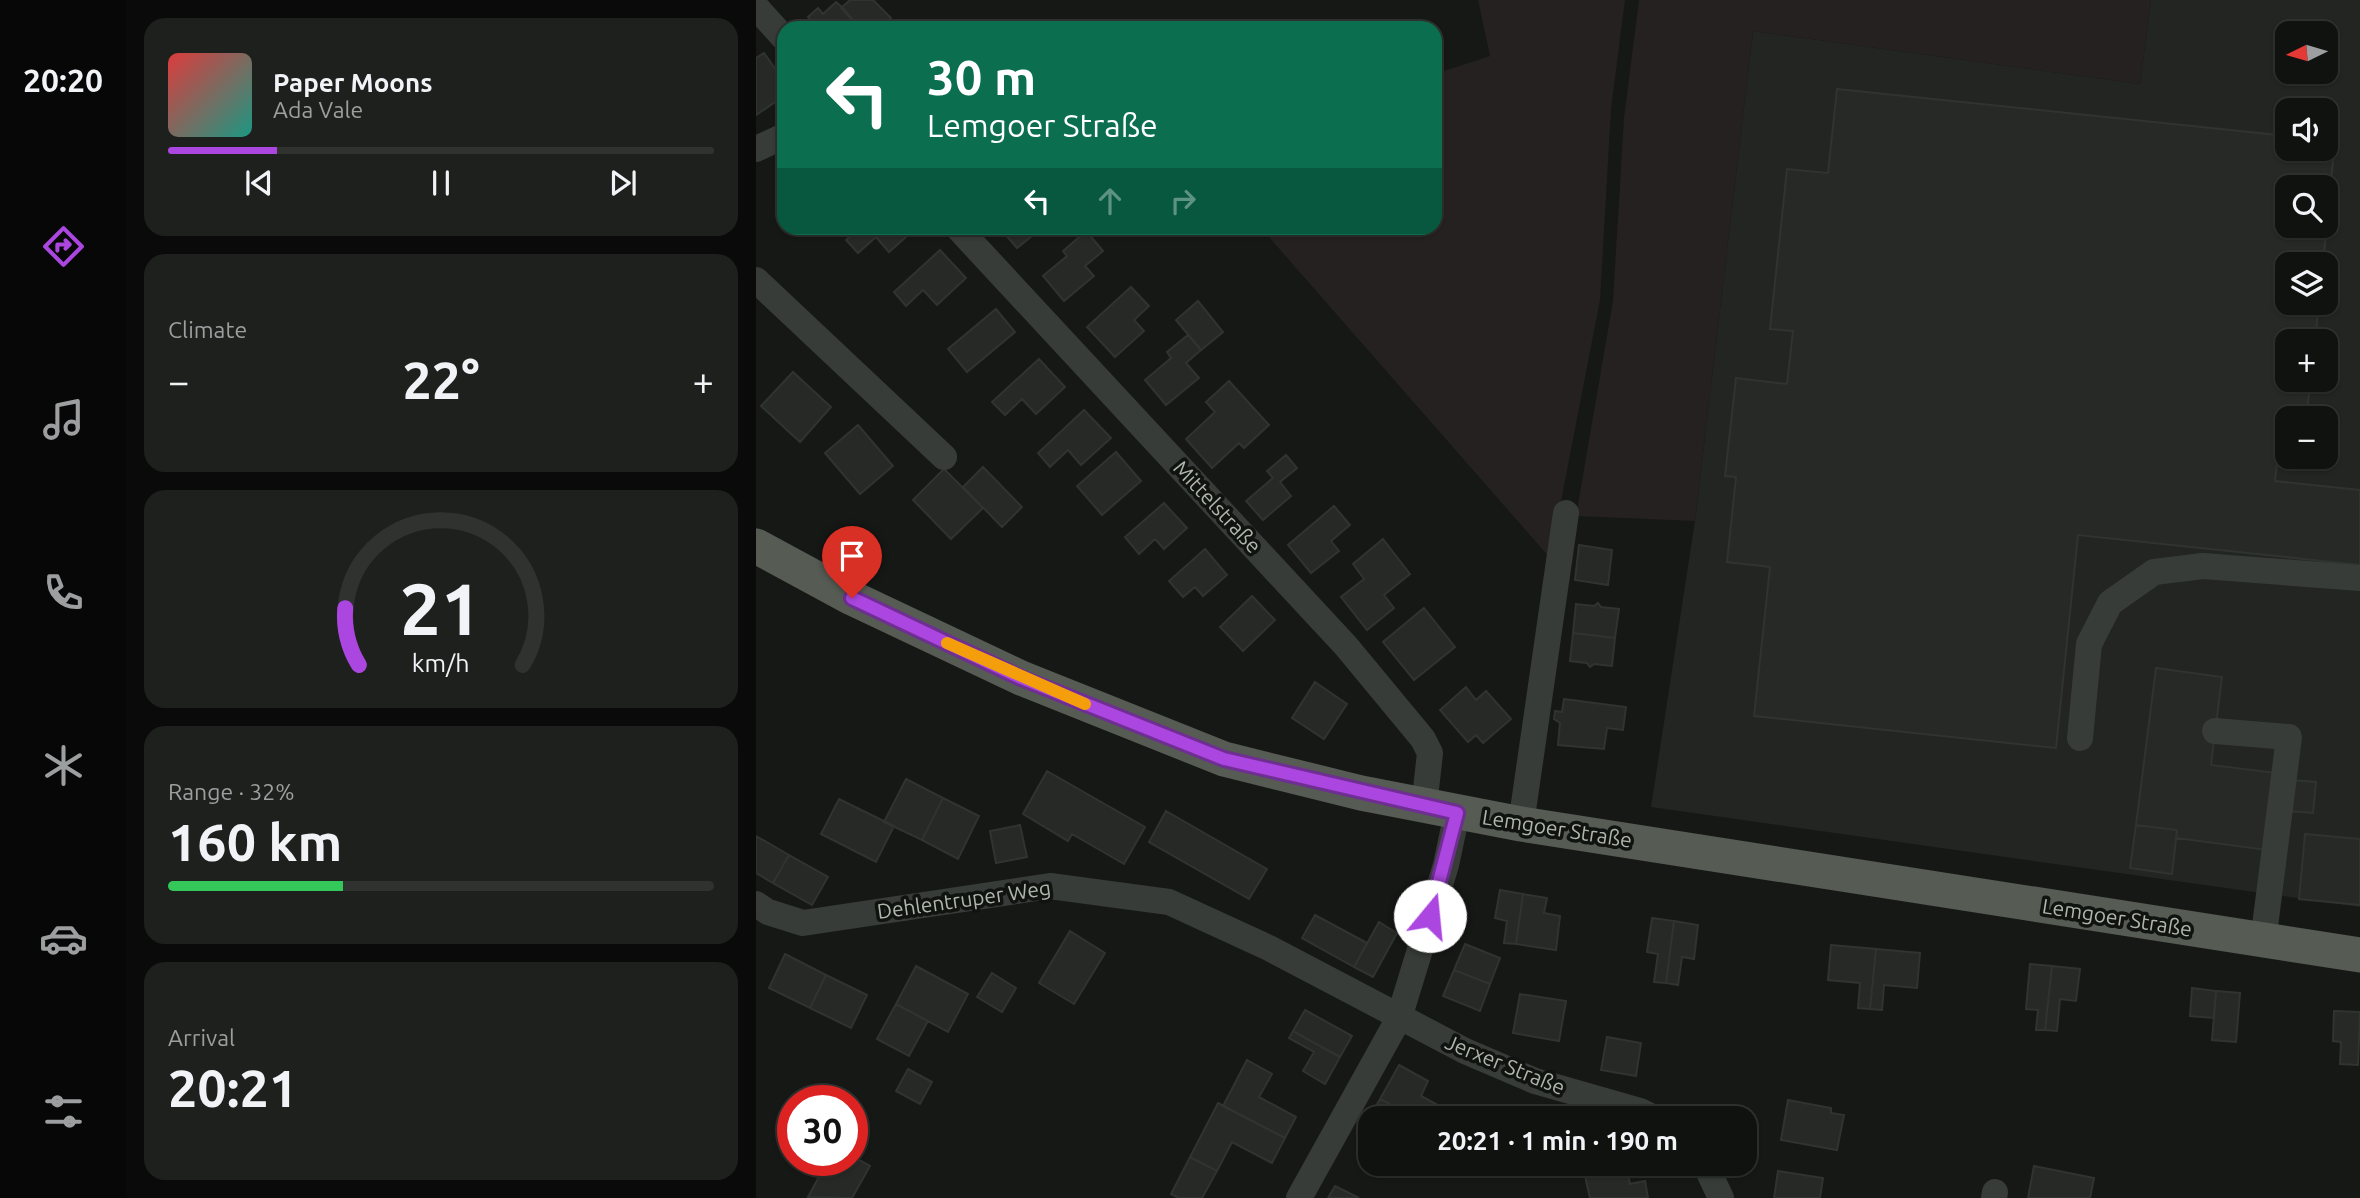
<!DOCTYPE html>
<html lang="en">
<head>
<meta charset="utf-8">
<style>
	:root { --surface:#101210; --page:#1e201e; --text:#f1f3f6; --muted:#9c9e9f; --line:#303230; --accent:#ab46e0 }
	body { margin:0; font-family:Ubuntu,sans-serif; background:var(--page); color:var(--text); height:100vh; display:flex; flex-direction:column; font-size:26px; white-space:nowrap }
	* { box-sizing:border-box; margin:0 }
	p { font-size:23px; color:var(--muted) }
	.icon { flex:none; width:38px; height:38px; fill:none; stroke:currentColor; stroke-width:2; stroke-linecap:round; stroke-linejoin:round }
	.map { position:relative; flex:1; overflow:hidden }
	.details { display:flex; flex-direction:column; gap:18px; padding:18px; background:#090a09; width:630px }
	.details>* { flex:none }
	.guide { position:absolute; left:21px; top:21px; width:665px; height:214px; border-radius:21px; box-shadow:0 2px 5px #0004,0 0 0 2px var(--line); background:#0b6e4f; color:#fff; overflow:hidden }
	.needle { width:46px; rotate:265deg }
	.tools { position:absolute; left:1519px; top:21px; display:grid; gap:14px }
	.tools a { display:grid; place-items:center; width:63px; height:63px; border-radius:14px; background:var(--surface); box-shadow:0 2px 5px #0004,0 0 0 2px var(--line); font-size:35px }
	.speed { position:absolute; left:21px; top:1085px; display:flex; gap:14px; font-size:35px; font-weight:700; text-align:center }
	.speed>* { display:grid; place-content:center; width:91px; height:91px; border-radius:50%; background:var(--surface); box-shadow:0 2px 5px #0004,0 0 0 2px var(--line); line-height:1 }
	.speed .limit { border:10px solid #d22; background:#fff; color:#111 }
	.pin { position:absolute; display:grid; place-items:center; width:60px; height:60px; color:#fff; margin:-72px -30px; border-radius:50% 50% 50% 0; rotate:-45deg; box-shadow:0 0 7px #0007 }
	.pin .icon { rotate:45deg }
	.me { position:absolute; width:77px; margin:-38px; rotate:17deg; stroke-linejoin:round; filter:drop-shadow(0 0 5px #0008) }
	.turn { display:flex; align-items:center; gap:24px; height:147px; padding:0 35px; font-size:32px }
	.turn .icon { width:91px; height:91px; stroke-width:2.5 }
	.turn b { display:block; font-size:49px; line-height:60px }
	.lanes { display:flex; align-items:center; height:66px; padding:0 35px; background:#0003; justify-content:center; gap:35px; direction:ltr }
	.lanes .off { opacity:.35 }
	.big { font-size:52px; font-weight:700; line-height:1.1 }
	.details .card { flex:1; display:flex; flex-direction:column; justify-content:center; gap:10px; min-width:0; padding:0 24px; border-radius:21px; background:var(--page) }
	.details .dial { align-items:center; gap:0 }
	.dial svg { height:182px; overflow:visible; fill:none; stroke:var(--line); stroke-width:7; stroke-linecap:round; text-anchor:middle }
	.dial text { fill:var(--text); stroke:none }
	.song { display:flex; align-items:center; gap:21px }
	.cover { width:84px; height:84px; border-radius:10px; background:linear-gradient(135deg,hsl(0 70% 55%),hsl(170 70% 35%)) }
	.played { height:7px; border-radius:4px; background:linear-gradient(90deg,var(--accent) 20%,var(--line) 20%) }
	.keys { display:flex; justify-content:space-around; direction:ltr }
	.heat { display:flex; justify-content:space-between; align-items:center; font-size:38px; direction:ltr }
	.charge { height:10px; border-radius:5px; background:linear-gradient(90deg,#34c759 32%,var(--line) 0) }
	.trip { position:absolute; left:602px; top:1106px; width:399px; height:70px; border-radius:21px; background:var(--surface); box-shadow:0 2px 5px #0004,0 0 0 2px var(--line); font-weight:700; line-height:70px; text-align:center }
	main { display:flex; flex:1; min-height:0 }
	.dock { display:flex; flex-direction:column; width:126px; justify-content:space-around; align-items:center; background:#060706; color:var(--muted) }
	.dock .icon { width:49px; height:49px }
	.dock .active { color:var(--accent) }
	.dock b { font-size:32px; color:var(--text) }
	.map>svg:first-child { display:block }
</style>
</head>
<body>
<main>
<nav class="dock">
<b>20:20</b>
<svg class="icon active" aria-label="directions" viewBox="0 0 24 24"><path d="M12 3l9 9-9 9-9-9zM9 14v-3h6M13 9l2 2-2 2"/></svg>
<svg class="icon" aria-label="music" viewBox="0 0 24 24"><path d="M9 18V5l10-2v13"/><circle cx="6" cy="18" r="3"/><circle cx="16" cy="16" r="3"/></svg>
<svg class="icon" aria-label="phone" viewBox="0 0 24 24"><path d="M5 4h4l2 5-3 2q2 4 5 5l2-3 5 2v4C11 20 4 13 5 4z"/></svg>
<svg class="icon" aria-label="climate" viewBox="0 0 24 24"><path d="M12 3v18M4 7l16 10M4 17L20 7"/></svg>
<svg class="icon" aria-label="car" viewBox="0 0 24 24"><path d="M5 17H2v-5l4-1 3-4h7l3 4 3 1v5h-3M9 17h6M6 11h13"/><circle cx="7" cy="17" r="2"/><circle cx="17" cy="17" r="2"/></svg>
<svg class="icon" aria-label="filters" viewBox="0 0 24 24"><path d="M4 7h16M4 17h16"/><circle cx="9" cy="7" r="2"/><circle cx="15" cy="17" r="2"/></svg>
</nav>
<section class="details">
<div class="card">
<div class="song"><i class="cover"></i><div><b>Paper Moons</b><p>Ada Vale</p></div></div>
<div class="played"></div>
<div class="keys"><svg class="icon" aria-label="previous" viewBox="0 0 24 24"><path d="M18 5L8 12l10 7zM5 5v14"/></svg><svg class="icon" aria-label="pause" viewBox="0 0 24 24"><path d="M8 5v14M16 5v14"/></svg><svg class="icon" aria-label="next" viewBox="0 0 24 24"><path d="M6 5l10 7-10 7zM19 5v14"/></svg></div>
</div>
<div class="card"><p>Climate</p>
<div class="heat"><a>−</a><b class="big">22°</b><a>+</a></div>
</div>
<div class="card dial"><svg viewBox="0 0 100 80">
<path d="M14 69A42 42 0 1 1 86 69"/>
<path d="M14 69A42 42 0 0 1 8 44" stroke="#ab46e0"/>
<text x="50" y="56" font-size="32" font-weight="700">21</text>
<text x="50" y="72" font-size="11">km/h</text>
</svg></div>
<div class="card"><p>Range · 32%</p><b class="big">160 km</b><div class="charge"></div></div>
<div class="card"><p>Arrival</p><b class="big">20:21</b></div>
</section>
<div class="map">
<svg width="1604" height="1198" viewBox="0 0 1604 1198">
	<rect width="100%" height="100%" fill="#161816"/>
	<!-- built -->
	<path fill="#222522" fill-rule="evenodd" d="M1395,0H1604V907L895,807L939,521L997,31L1384,84ZM1531,33H1570V72H1531ZM1531,110H1570V149H1531ZM1531,187H1570V226H1531ZM1531,264H1570V303H1531ZM1531,341H1570V380H1531ZM1531,418H1570V457H1531Z"/>
	<!-- green -->
	<path fill="#252120" d="M722,0H869L855,109L844,300L794,558L505,228H679V74L734,56Z
		M883,0H1395L1384,84L997,31L939,521L820,516L857,301L868,118Z"/>
	<!-- building -->
	<path fill="#262926" stroke="#303430" stroke-width="2" fill-rule="evenodd" d="M94,0H117L135,18L125,28L119,25L116,28H104L85,8Z
		M80,2L86,7L104,28H63L52,17L62,8L67,14Z
		M8,53L28,81V96L0,115V58Z
		M1081,89L1531,136V149H1570V140L1579,141L1567,264H1531V303H1563L1559,341H1531V380H1555L1551,409L1527,407L1519,481L1604,490V565L1322,535L1300,748L998,716L1014,567L971,562L980,477L969,476L980,378L1031,384L1037,331L1014,329L1031,169L1072,173ZM1531,187H1570V226H1531Z
		M103,228H160L133,252L120,237L102,253L90,240Z
		M244,228H297L289,233L286,228L261,248Z
		M330,231L347,251L329,266L338,276L308,301L287,276L311,256L307,251Z
		M184,250L210,278L181,305L167,290L150,306L138,292Z
		M375,287L393,306L378,320L388,331L359,357L331,327Z
		M442,301L467,332L445,350L420,320Z
		M240,309L259,332L211,372L192,349Z
		M432,335L445,350L430,363L443,378L410,405L389,380L415,358L411,352Z
		M283,359L309,387L280,414L266,399L249,415L236,402Z
		M37,372L75,407L44,442L5,406Z
		M473,381L513,425L488,448L483,443L456,468L430,439L459,412L450,402Z
		M328,410L355,438L325,465L312,450L294,467L282,453Z
		M102,425L137,466L104,494L69,453Z
		M360,452L385,481L346,515L321,486Z
		M530,455L541,468L524,482L535,496L507,520L490,501L517,478L511,471Z
		M227,467L266,507L246,527L207,487Z
		M188,469L227,508L195,539L157,500Z
		M408,503L431,528L408,549L399,539L383,554L369,537Z
		M578,506L594,525L575,541L583,551L555,573L532,545Z
		M627,539L654,574L628,595L638,608L611,630L585,597L608,579L597,564Z
		M823,545L856,550L852,585L819,580Z
		M449,549L471,575L447,596L439,587L427,597L413,581Z
		M496,596L519,620L487,651L464,627Z
		M842,603L845,607L863,609L859,638L817,633L820,604L838,606Z
		M668,608L699,647L658,680L627,642Z
		M817,633L859,638L856,666L838,664L834,667L831,663L814,661Z
		M1400,668L1466,677L1455,765L1521,773L1511,850L1420,838L1421,830L1380,825Z
		M559,682L591,704L568,739L536,718Z
		M710,687L720,700L730,691L755,719L727,743L720,735L712,742L684,710Z
		M808,699L870,707L867,730L851,728L848,749L802,745L804,723L798,719L799,711L806,712Z
		M291,771L389,827L368,864L316,834L312,841L267,814Z
		M150,779L187,798L166,840L128,822Z
		M1535,780L1560,782L1557,813L1533,811Z
		M187,798L223,816L202,859L166,840Z
		M83,799L138,826L120,862L65,834Z
		M410,811L511,869L493,899L393,842Z
		M264,825L271,857L240,863L234,831Z
		M1380,825L1421,830L1416,874L1374,868Z
		M1549,834L1604,839V905L1543,899Z
		M0,836L33,855L17,883L0,873Z
		M33,855L72,877L56,905L17,883Z
		M744,890L767,894L760,944L748,943L751,921L739,918Z
		M767,894L791,898L788,913L804,916L800,950L760,944Z
		M559,915L611,943L598,967L546,938Z
		M896,918L918,921L910,983L898,982L902,954L891,952Z
		M918,921L942,925L938,959L926,957L922,985L910,983Z
		M623,922L641,933L617,977L598,967Z
		M314,931L349,953L318,1004L283,983Z
		M709,944L744,958L734,984L698,970Z
		M1075,945L1120,949L1114,1009L1102,1008L1104,983L1072,980Z
		M1120,949L1164,953L1161,988L1128,985L1126,1010L1114,1009Z
		M29,954L70,975L54,1008L13,988Z
		M1274,964L1296,966L1289,1030H1280L1282,1010L1270,1009Z
		M160,966L212,994L192,1032L140,1004Z
		M1296,966L1324,969L1320,1001L1304,999L1301,1031L1289,1030Z
		M698,970L734,984L724,1011L687,996Z
		M236,973L260,988L246,1012L221,997Z
		M70,975L111,995L95,1028L54,1008Z
		M1436,988L1460,991L1458,1018L1434,1016Z
		M1460,991L1484,993L1480,1042L1456,1040Z
		M764,994L810,1001L803,1041L757,1033Z
		M140,1004L172,1021L153,1056L121,1039Z
		M549,1010L596,1036L584,1057L537,1031Z
		M1578,1011L1604,1012L1602,1065L1584,1064L1585,1042L1577,1041Z
		M537,1031L584,1057L569,1084L547,1071L558,1052L533,1038Z
		M851,1037L885,1043L880,1076L845,1070Z
		M491,1060L516,1074L503,1097L540,1117L529,1138L467,1106Z
		M643,1065L672,1081L665,1096L702,1116L701,1118H660L624,1099Z
		M152,1069L176,1082L164,1104L140,1091Z
		M624,1099L660,1118H614V1130L609,1126Z
		M1032,1100L1075,1108V1113L1088,1115L1081,1150L1025,1140Z
		M462,1103L529,1138L516,1163L476,1142L461,1171L434,1157Z
		M96,1156L114,1166L96,1198L52,1197L72,1160H96Z
		M434,1157L461,1171L446,1198H423L415,1194Z
		M860,1165L861,1168L870,1166L874,1184L889,1181L892,1198H834L829,1176L842,1173V1169Z
		M1278,1166L1338,1178L1334,1198H1272Z
		M1022,1171L1067,1178L1064,1198H1018Z
		M579,1186L603,1198H572Z"/>
	<g fill="none" stroke-linecap="round" stroke-linejoin="round">
		<!-- minor -->
		<path stroke="#383c38" stroke-width="26" d="M0,7L28,38
			M0,149L28,136
			M202,228L590,646L667,739L674,753L668,807
			M0,280L188,457
			M1459,731L1533,737L1507,942
			M1324,738L1333,644L1354,603L1398,572L1447,566L1604,578
			M765,824L810,513
			M0,904L12,912L47,923L294,886L413,902L513,948L709,1051L779,1081L884,1111L898,1118
			M949,1164L965,1198
			M543,1198L643,1018L690,865L701,813
			M1238,1198L1239,1192"/>
		<!-- major -->
		<path stroke="#565b54" stroke-width="35" d="M0,546L96,598L265,678L468,759L605,793L765,824L1604,955"/>
	</g>
	<g fill="none" stroke-linecap="round" stroke-linejoin="round">
		<!-- route casing -->
		<g stroke="#6f2e92" stroke-width="18">
			<path id="route" d="M96,598L265,678L468,759L701,813L674,916"/>
		</g>
		<!-- route -->
		<use href="#route" stroke="#ab46e0" stroke-width="12"/>
		<!-- slow -->
		<path stroke="#f59e0b" stroke-width="12" d="M191,643L329,704"/>
	</g>
	<g text-anchor="middle" stroke-width="7" stroke-linejoin="round" paint-order="stroke">
		<!-- street labels -->
		<g font-size="21" fill="#aeb7aa" stroke="#111311">
			<text transform="translate(461 507) rotate(47)" y="7">Mittelstraße</text>
			<text transform="translate(801 829) rotate(9)" y="7">Lemgoer Straße</text>
			<text transform="translate(208 900) rotate(-8)" y="7">Dehlentruper Weg</text>
			<text transform="translate(1361 918) rotate(9)" y="7">Lemgoer Straße</text>
			<text transform="translate(749 1065) rotate(22)" y="7">Jerxer Straße</text>
		</g>
	</g>
</svg>
<div class="tools">
<a><svg class="needle" viewBox="-14 -14 28 28"><path d="M0-13l5 13h-10z" fill="#e53935"/><path d="M0 13l5-13h-10z" fill="#9c9e9f"/></svg></a>
<a><svg class="icon" aria-label="sound" viewBox="0 0 24 24"><path d="M4 9h4l5-4v14l-5-4H4zM17 9q2 3 0 6"/></svg></a>
<a><svg class="icon" aria-label="search" viewBox="0 0 24 24"><circle cx="10" cy="10" r="6"/><path d="M15 15l6 6"/></svg></a>
<a><svg class="icon" aria-label="layers" viewBox="0 0 24 24"><path d="M12 4l9 5-9 5-9-5zM3 14l9 5 9-5"/></svg></a>
<a>+</a>
<a>−</a>
</div>
<div class="speed"><div class="limit">30</div></div>
<div class="pin" style="left:96px;top:598px;background:#d93025"><svg class="icon" aria-label="arrive" viewBox="0 0 24 24"><path d="M6 21V4h12l-3 4 3 4H6"/></svg></div>
<svg class="me" style="left:674px;top:916px" viewBox="-20 -20 40 40"><circle r="19" fill="#fff"/><path d="M0-13L10 11 0 6-10 11z" fill="#ab46e0"/></svg>
<div class="trip">20:21 · 1 min · 190 m</div>
<div class="guide">
<div class="turn"><svg class="icon" aria-label="left" viewBox="0 0 24 24"><path d="M17 20v-9H6M10 6l-5 5 5 5"/></svg><div><b>30 m</b>Lemgoer Straße</div></div>
<div class="lanes"><svg class="icon" aria-label="left" viewBox="0 0 24 24"><path d="M17 20v-9H6M10 6l-5 5 5 5"/></svg><svg class="icon off" aria-label="ahead" viewBox="0 0 24 24"><path d="M12 20V5M6 11l6-6 6 6"/></svg><svg class="icon off" aria-label="right" viewBox="0 0 24 24"><path d="M7 20v-9h11M14 6l5 5-5 5"/></svg></div>
</div>
</div>
</main>
</body>
</html>
